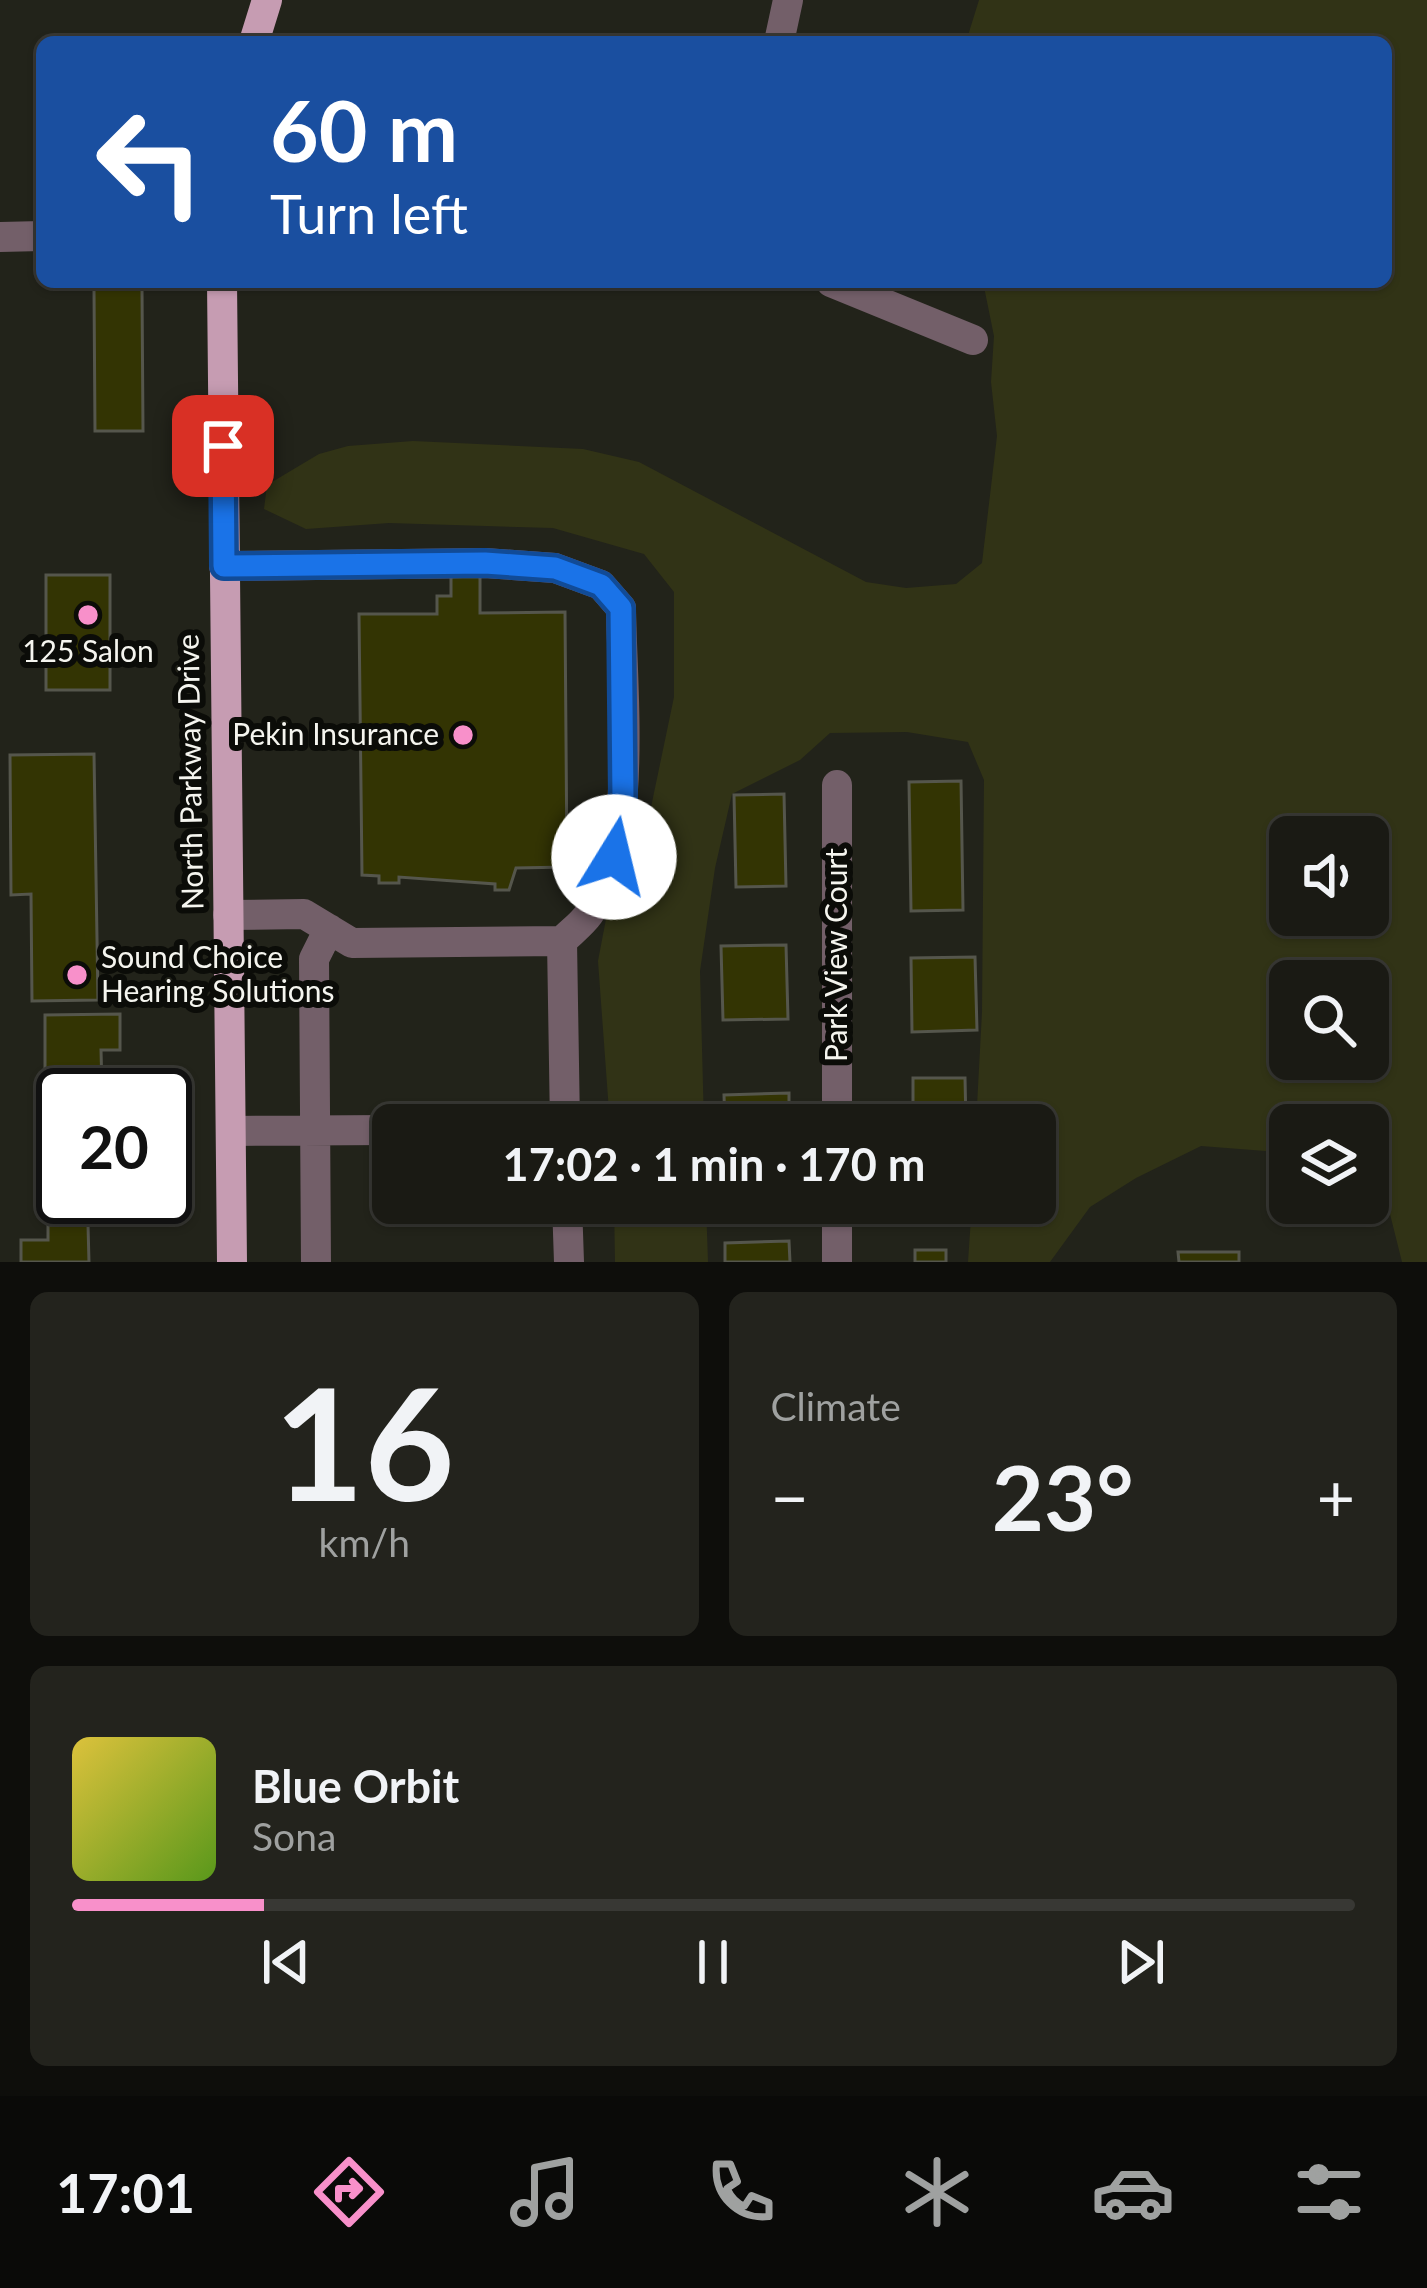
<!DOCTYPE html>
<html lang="en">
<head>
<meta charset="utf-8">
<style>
	:root { --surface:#1a1a14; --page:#23231d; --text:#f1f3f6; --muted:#9fa1a0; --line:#383834; --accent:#f890ca }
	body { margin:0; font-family:Lato,sans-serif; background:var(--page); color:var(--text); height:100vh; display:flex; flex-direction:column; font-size:45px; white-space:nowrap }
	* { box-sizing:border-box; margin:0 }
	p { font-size:39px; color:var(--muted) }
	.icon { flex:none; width:66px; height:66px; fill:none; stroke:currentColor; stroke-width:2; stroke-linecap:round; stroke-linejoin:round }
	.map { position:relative; height:1262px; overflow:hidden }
	.side { display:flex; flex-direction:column; gap:30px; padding:30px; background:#0e0e0b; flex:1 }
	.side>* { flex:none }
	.top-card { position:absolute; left:36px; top:36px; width:1356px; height:252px; border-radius:18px; box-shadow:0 3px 9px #0004,0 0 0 3px var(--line); background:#1a4fa0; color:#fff; overflow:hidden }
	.tools { position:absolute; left:1269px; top:816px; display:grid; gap:24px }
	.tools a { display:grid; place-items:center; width:120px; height:120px; border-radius:18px; background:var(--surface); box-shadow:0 3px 9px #0004,0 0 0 3px var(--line); font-size:60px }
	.speed { position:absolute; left:36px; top:1068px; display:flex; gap:24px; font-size:60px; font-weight:700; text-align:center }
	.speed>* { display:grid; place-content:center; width:156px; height:156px; border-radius:50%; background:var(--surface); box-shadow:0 3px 9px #0004,0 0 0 3px var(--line); line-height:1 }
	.speed .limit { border:6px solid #111; border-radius:18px; background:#fff; color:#111 }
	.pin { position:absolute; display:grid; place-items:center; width:102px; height:102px; color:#fff; margin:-51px; border-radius:24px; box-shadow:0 6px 18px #0006 }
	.me { position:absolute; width:132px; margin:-66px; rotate:9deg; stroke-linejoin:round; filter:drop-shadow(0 0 9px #0008) }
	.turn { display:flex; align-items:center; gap:42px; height:252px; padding:0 36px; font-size:54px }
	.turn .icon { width:156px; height:156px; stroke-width:2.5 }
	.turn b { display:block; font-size:84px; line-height:102px }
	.big { font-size:90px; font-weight:700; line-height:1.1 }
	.side .card { flex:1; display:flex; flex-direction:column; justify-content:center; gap:18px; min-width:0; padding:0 42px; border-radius:18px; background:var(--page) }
	.side .dial { align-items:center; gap:0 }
	.dial b { font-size:156px; line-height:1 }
	.song { display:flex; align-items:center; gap:36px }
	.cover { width:144px; height:144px; border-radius:18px; background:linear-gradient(135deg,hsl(50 70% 55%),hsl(90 70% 35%)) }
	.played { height:12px; border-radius:6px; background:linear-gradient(90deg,var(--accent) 15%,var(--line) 15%) }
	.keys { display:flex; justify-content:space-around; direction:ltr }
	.heat { display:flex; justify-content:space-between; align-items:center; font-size:66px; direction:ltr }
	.side .tiles { flex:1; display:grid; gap:30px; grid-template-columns:1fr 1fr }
	.card:last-child { grid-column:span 2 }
	.trip { position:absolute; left:372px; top:1104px; width:684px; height:120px; border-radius:18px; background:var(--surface); box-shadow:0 3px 9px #0004,0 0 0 3px var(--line); font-weight:700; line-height:120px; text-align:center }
	.dock { display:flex; height:192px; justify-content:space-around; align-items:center; background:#0a0a08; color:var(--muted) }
	.dock .icon { width:84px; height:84px }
	.dock .on { color:var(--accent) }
	.dock b { font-size:54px; color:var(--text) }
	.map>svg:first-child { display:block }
</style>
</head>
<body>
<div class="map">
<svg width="1427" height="1262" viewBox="0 0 1427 1262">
	<rect width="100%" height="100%" fill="#22231a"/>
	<!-- green -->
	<path fill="#313316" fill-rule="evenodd" d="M979,0H1427V1262H1402L1387,1202L1368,1187V1125H1290V1153L1201,1146L1136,1178L1090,1207L1050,1262H968L972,1203H1035V1125H976L982,1012L984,780L968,742L907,732L830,733L800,760L732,794L715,868L700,971L704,1125H610L598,961L606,919L627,881L650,812L674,697V592L644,554L553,528L389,523L306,529L264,509L267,485L319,454L348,446L413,441L583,449L639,462L866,582L906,588L956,584L982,563L997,436L991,382L994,336L983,282H1386V42H966ZM1290,837H1368V915H1290ZM1290,981H1368V1059H1290Z
		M614,1203H706L708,1262H615Z"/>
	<!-- building -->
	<path fill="#333403" stroke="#55564c" stroke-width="3" d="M94,289H142L143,431H95Z
		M480,572V613L565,612L567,867L516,868L509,890H495V884L399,877V883H379V876L362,875L359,614H437V596H451V573Z
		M46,575H110V690H46Z
		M94,754L98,1000L32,1001L31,894L11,895L10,755Z
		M961,781L963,910L911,911L909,782Z
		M784,794L786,886L736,887L734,795Z
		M786,945L788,1019L723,1020L721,946Z
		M975,957L977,1030L912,1032L911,958Z
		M120,1014V1050H101L102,1089L45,1090V1015Z
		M913,1078H965L966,1125H913Z
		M789,1093V1125H725L724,1095Z
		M48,1225H88L89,1262H21V1240H48Z
		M789,1241L790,1262H725V1243Z
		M915,1250H946V1262H915Z
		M1178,1252H1239V1262H1179Z"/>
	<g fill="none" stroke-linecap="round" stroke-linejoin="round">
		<!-- minor -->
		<path stroke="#735f69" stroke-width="30" d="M779,42L788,0
			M0,237L42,236
			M831,282L973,340
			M224,566L485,563L555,568L601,585L621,608C622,690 639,848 589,914C582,924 571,932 562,941L565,1125
			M837,785V1125
			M228,915L304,914L352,943L562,941
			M231,1131L393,1130
			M567,1203L569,1262
			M837,1203V1262
			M316,1262L314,959L329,929"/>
		<!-- major -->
		<path stroke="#c69cb2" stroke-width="30" d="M254,42L267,0
			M222,282L232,1262"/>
	</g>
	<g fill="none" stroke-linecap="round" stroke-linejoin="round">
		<!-- route casing -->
		<g stroke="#114b97" stroke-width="30">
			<path id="route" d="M223,446L224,566L485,563L555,568L601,585L621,608L623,798L614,857"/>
		</g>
		<!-- route -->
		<use href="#route" stroke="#1a73e8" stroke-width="21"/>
	</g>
	<!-- markers -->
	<g fill="#f890ca" stroke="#0b0c08" stroke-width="4.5">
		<circle cx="88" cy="615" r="12"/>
		<circle cx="463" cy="735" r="12"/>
		<circle cx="77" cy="975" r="12"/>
	</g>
	<g text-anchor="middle" stroke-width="12" stroke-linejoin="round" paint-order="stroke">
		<!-- poi labels -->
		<g font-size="30" fill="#f5f5ef" stroke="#0b0c08">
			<text x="88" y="662">125 Salon</text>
			<text x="439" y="745" text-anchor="end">Pekin Insurance</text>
			<text x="101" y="968" text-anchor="start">Sound Choice<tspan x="101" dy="34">Hearing Solutions</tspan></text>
		</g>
		<!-- street labels -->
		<g font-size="30" fill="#f5f5ef" stroke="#0b0c08">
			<text transform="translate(191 772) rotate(-91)" y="10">North Parkway Drive</text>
			<text transform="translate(837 955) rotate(-90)" y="10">Park View Court</text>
		</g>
	</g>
</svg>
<div class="tools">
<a><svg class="icon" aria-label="sound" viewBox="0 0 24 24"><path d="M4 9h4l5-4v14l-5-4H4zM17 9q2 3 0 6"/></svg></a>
<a><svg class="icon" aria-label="search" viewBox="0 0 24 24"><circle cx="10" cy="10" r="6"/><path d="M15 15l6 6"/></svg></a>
<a><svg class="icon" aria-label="layers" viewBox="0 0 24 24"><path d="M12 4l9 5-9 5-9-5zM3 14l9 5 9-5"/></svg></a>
</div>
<div class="speed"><div class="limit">20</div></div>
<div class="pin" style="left:223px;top:446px;background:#d93025"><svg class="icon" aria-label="arrive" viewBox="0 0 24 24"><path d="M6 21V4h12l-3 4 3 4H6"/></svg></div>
<svg class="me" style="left:614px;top:857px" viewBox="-20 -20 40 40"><circle r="19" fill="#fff"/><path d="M0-13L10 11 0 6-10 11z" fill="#1a73e8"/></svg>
<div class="trip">17:02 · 1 min · 170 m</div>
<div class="top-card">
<div class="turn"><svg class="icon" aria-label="left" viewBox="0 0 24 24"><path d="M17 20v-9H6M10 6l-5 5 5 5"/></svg><div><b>60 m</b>Turn left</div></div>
</div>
</div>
<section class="side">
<div class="tiles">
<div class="card dial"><b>16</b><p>km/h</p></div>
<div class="card"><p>Climate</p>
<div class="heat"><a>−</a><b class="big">23°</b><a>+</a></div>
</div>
<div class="card">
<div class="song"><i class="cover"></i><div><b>Blue Orbit</b><p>Sona</p></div></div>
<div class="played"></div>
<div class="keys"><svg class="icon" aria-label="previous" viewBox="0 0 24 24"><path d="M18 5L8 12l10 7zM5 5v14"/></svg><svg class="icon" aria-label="pause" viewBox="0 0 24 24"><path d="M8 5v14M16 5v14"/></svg><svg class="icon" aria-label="next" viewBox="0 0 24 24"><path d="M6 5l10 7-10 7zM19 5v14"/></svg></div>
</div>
</div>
</section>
<nav class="dock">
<b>17:01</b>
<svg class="icon on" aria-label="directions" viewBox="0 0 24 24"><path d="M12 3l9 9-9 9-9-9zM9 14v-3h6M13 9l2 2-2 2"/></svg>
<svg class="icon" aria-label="music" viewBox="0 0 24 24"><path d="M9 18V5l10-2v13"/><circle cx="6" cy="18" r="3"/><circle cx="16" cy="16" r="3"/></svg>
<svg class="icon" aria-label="phone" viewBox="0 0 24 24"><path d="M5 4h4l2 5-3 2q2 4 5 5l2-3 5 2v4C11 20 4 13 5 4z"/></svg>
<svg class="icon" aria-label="climate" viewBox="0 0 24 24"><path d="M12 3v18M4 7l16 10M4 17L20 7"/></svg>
<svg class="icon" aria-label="car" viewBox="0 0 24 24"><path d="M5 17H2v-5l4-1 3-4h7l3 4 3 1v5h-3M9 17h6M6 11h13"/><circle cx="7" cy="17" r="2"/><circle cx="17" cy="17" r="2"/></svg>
<svg class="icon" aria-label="filters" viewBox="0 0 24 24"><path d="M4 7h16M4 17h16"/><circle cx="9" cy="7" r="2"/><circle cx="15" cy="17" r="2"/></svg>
</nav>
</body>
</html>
